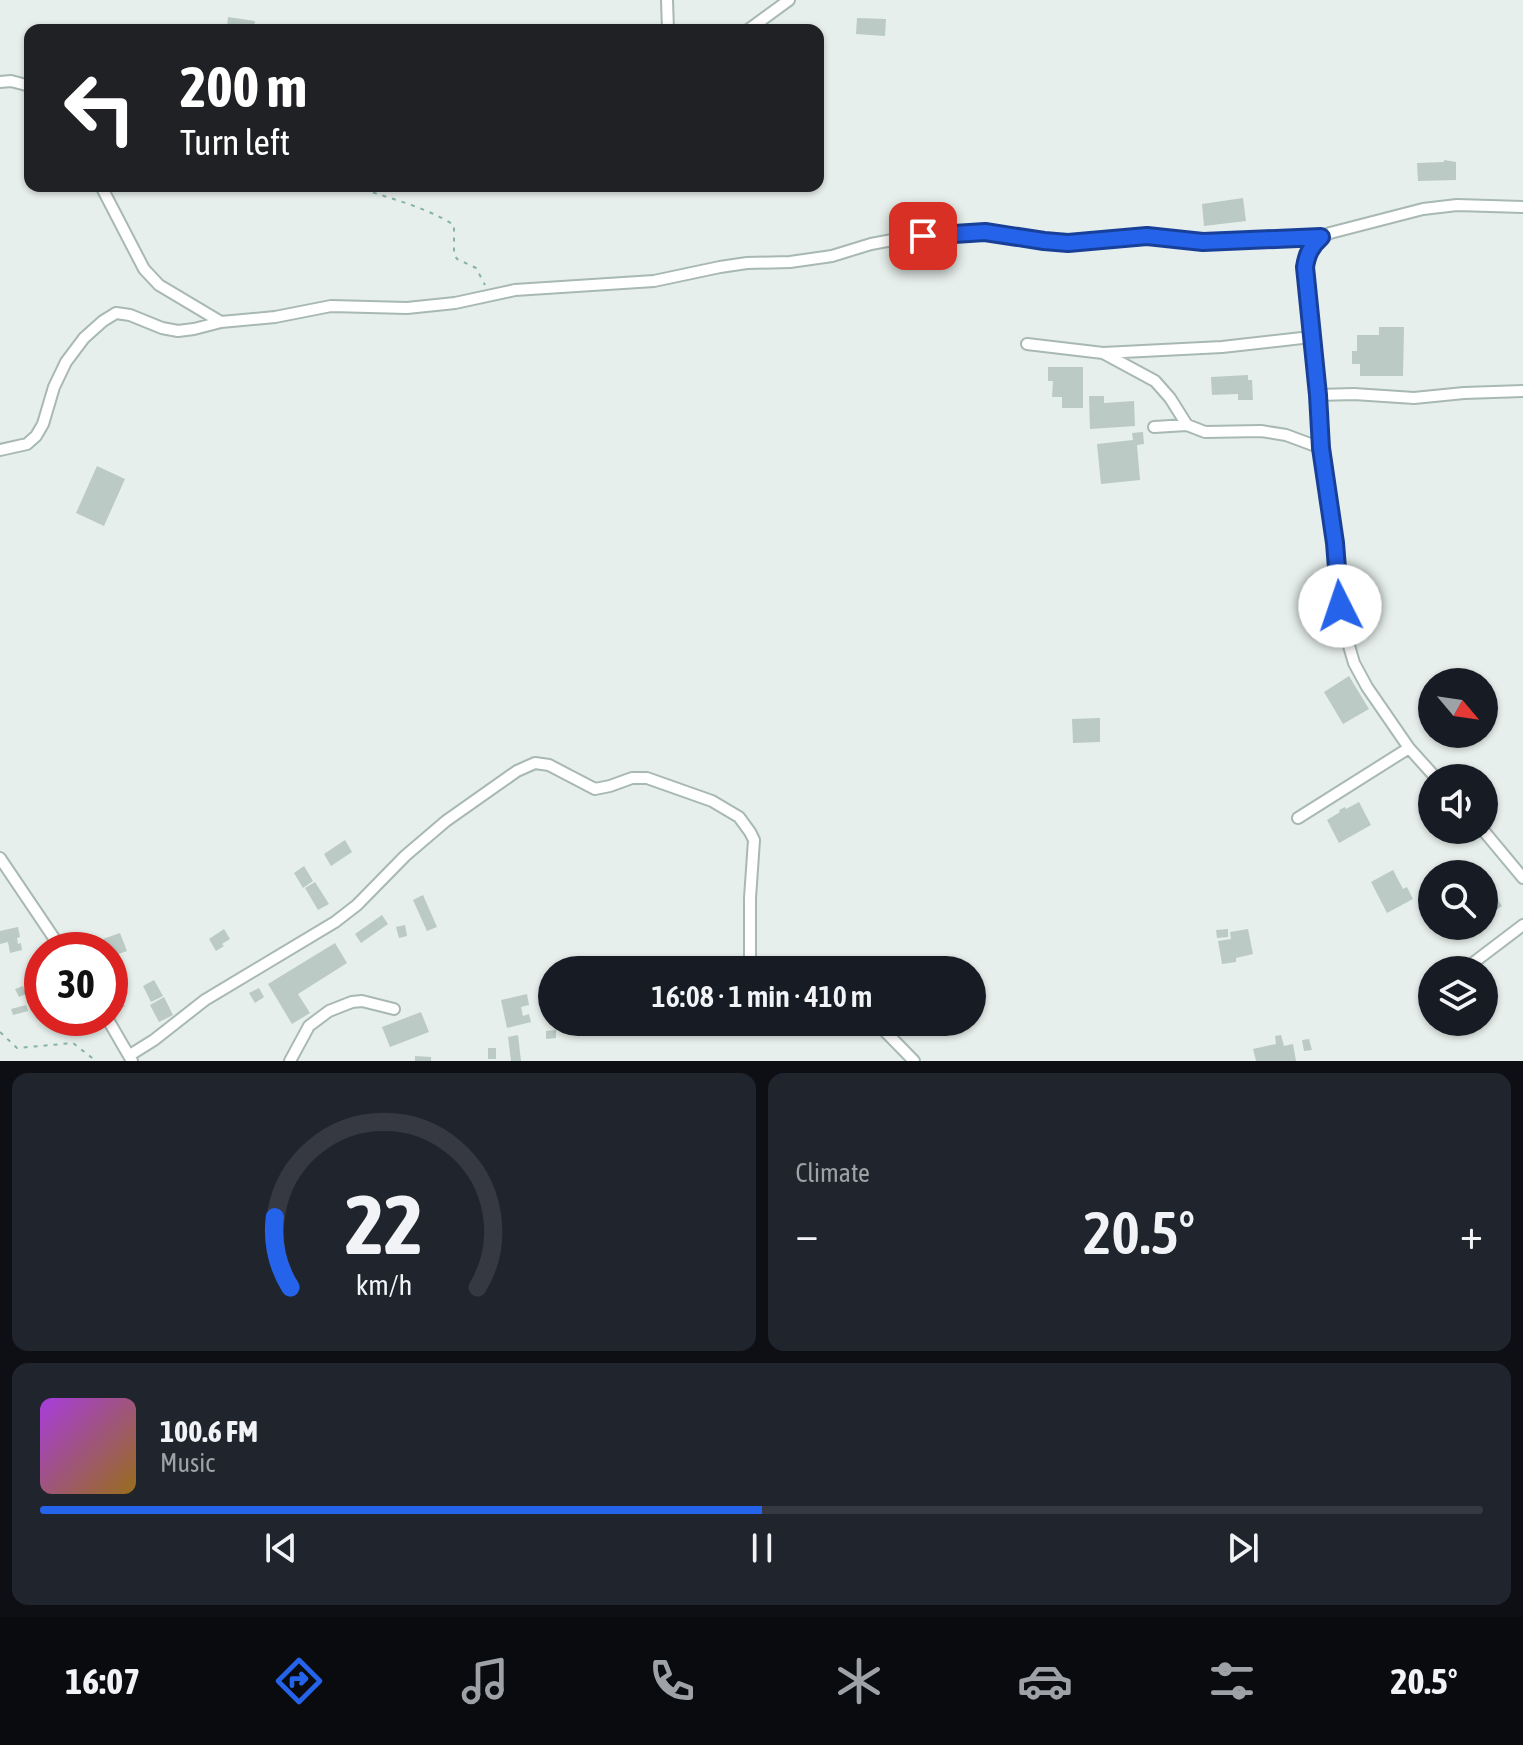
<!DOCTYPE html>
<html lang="en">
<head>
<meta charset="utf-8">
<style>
	:root { --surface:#171b24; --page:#20242c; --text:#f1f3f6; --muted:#9ea1a6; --line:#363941; --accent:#2563eb }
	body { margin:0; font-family:"Asap Condensed",sans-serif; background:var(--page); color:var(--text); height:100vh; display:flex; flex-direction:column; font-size:30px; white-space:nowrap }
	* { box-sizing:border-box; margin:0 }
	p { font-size:26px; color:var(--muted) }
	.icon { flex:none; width:44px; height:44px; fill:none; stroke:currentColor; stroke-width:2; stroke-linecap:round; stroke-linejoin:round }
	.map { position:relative; height:1061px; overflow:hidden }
	.details { display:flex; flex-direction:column; gap:12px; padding:12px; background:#0d0f14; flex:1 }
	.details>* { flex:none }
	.hud { position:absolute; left:24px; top:24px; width:800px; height:168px; border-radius:16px; box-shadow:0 2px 6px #0004; background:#202124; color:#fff; overflow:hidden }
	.needle { width:52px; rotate:119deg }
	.buttons { position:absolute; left:1418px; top:668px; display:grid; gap:16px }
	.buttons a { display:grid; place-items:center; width:80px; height:80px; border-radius:50%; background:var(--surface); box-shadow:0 2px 6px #0004; font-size:40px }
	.speed { position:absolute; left:24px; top:932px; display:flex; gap:16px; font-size:40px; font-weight:700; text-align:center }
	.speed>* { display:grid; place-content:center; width:104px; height:104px; border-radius:50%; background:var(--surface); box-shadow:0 2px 6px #0004; line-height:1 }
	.speed .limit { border:12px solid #d22; background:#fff; color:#111 }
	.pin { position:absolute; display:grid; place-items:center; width:68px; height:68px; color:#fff; margin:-34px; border-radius:16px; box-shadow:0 4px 12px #0006 }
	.me { position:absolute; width:88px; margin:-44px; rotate:356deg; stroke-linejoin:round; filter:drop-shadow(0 0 6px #0008) }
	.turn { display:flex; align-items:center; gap:28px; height:168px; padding:0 24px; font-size:36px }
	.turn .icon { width:104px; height:104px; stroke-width:2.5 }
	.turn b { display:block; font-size:56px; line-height:68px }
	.big { font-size:60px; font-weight:600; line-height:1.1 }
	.details .widget { flex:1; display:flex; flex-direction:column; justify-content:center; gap:12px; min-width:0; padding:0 28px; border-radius:16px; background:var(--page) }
	.details .dial { align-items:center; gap:0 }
	.dial svg { height:208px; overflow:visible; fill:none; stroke:var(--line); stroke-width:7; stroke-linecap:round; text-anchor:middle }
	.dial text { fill:var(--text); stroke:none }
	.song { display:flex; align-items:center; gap:24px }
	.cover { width:96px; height:96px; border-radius:12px; background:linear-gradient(135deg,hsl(280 70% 55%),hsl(40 70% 35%)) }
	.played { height:8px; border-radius:4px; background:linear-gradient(90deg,var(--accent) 50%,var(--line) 50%) }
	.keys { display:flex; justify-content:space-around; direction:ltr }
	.heat { display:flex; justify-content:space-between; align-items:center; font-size:44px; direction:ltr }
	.details .tiles { flex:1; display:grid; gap:12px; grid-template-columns:1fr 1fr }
	.widget:last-child { grid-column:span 2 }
	.trip { position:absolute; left:538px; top:956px; width:448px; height:80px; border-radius:40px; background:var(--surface); box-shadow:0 2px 6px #0004; font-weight:600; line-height:80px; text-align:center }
	.tabs { display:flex; height:128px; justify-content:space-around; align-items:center; background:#090b0e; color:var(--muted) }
	.tabs .icon { width:56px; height:56px }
	.tabs .current { color:var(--accent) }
	.tabs b { font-size:36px; color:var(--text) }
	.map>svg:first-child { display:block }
</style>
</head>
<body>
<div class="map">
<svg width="1523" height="1061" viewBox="0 0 1523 1061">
	<rect width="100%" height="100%" fill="#e6efeb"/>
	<!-- building -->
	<path fill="#bbcac4" d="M228,17L255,21L254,30L227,27Z
		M857,18L886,19L885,36L856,34Z
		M1444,160L1456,162V180L1418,181L1417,163L1444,162Z
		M1243,198L1246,221L1204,226L1202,204Z
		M1379,327H1404L1403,376H1360V364H1352V351H1357V335H1379Z
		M1048,367H1083V408H1062V397H1052L1053,381H1048Z
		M1248,375V380H1252L1253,400H1238V394L1212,395L1211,377Z
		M1089,396H1104V403L1134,401L1135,426L1090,429Z
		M1143,432L1144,444L1137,445L1140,480L1101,484L1097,444L1133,440L1132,433Z
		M97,466L125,479L104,526L76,513Z
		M1349,676L1369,709L1343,724L1324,692Z
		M1100,718V742L1073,743L1072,719Z
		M1359,802L1371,825L1339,843L1327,820L1340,812L1339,810L1345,807L1346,809Z
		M345,840L352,852L331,866L324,854Z
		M304,866L313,881L303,888L294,873Z
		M1393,870L1403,889L1407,887L1413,899L1387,913L1371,882Z
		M1484,879L1502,906L1484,918Z
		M315,882L329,904L318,910L305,888Z
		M423,895L437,927L427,931L413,900Z
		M382,915L388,924L361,943L355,934Z
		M405,925L407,936L399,938L396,927Z
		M18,927L20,937L17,938L18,944L21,943L22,950L10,953L8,942L0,944V931Z
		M224,929L230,939L222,944L224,946L216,951L209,939Z
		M1228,929V937L1217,938L1216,930Z
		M1248,929L1253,954L1236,958V962L1222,964L1218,941L1231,939L1230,932Z
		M120,933L127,951L110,957V950H81L80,947Z
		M335,943L347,963L298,994L310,1013L292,1024L268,984Z
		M41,979L42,992L31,994L29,987L32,981Z
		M154,980L163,996L151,1002L143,986Z
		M23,986L26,994L19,997L15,989Z
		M259,988L264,997L255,1003L249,993Z
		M527,994L529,1005L521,1007L523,1016L529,1014L531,1022L507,1028L501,1000Z
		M164,997L173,1015L159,1022L150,1005Z
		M120,998L125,1006L116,1012L111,1004Z
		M26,1005L28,1011L13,1015L11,1009Z
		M421,1012L429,1032L390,1047L382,1027Z
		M67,1018H75L77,1022L63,1028L60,1021Z
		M556,1030V1038L546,1039V1031Z
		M518,1035L521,1061H511L508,1037Z
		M1281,1035L1284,1046L1293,1044L1296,1061H1256L1253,1049L1276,1044L1275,1036Z
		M1309,1039L1312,1050L1304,1051L1302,1040Z
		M488,1048H496V1059H488Z
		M415,1056L431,1057V1061H415Z"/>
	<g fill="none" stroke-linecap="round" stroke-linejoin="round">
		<!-- street casing -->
		<g stroke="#a8b8b2" stroke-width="14">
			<path id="street" d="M667,0L668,30
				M748,30L789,0
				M0,82L11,81L30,86
				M101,186L144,269L159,285L221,322
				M1027,344L1103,353L1222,347L1311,337
				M1105,354L1155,381L1170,398L1187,425
				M1318,395L1354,394L1414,398L1464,393L1523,391
				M1154,427L1187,425L1205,432L1261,431L1286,435L1321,448
				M0,450L27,444L36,436L43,424L54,387L66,362L84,338L103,321L116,313L130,315L162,328L178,331L194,329L221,322L275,317L331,306L407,308L455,303L515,290L654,281L720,267L747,263L790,262L832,256L871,244L903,238L942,234L985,232L1044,241L1068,243L1147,236L1203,242L1321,237
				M1436,778L1409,748L1367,687L1354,663L1343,625L1340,606L1335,543L1321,448L1318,395L1305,267C1307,250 1314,240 1330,233L1423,209L1457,205L1523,207
				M1298,818L1409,748
				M1483,830L1523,878
				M0,858L62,950
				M1473,963L1523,925
				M107,1018L132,1061
				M876,1022L914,1061
				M130,1055L154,1040L205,1000L335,922L357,905L405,856L446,821L517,771L535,763L549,765L595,789L610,786L632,778H647L712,801L739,817L750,832L754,840L750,898V957L751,963L762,970
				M290,1061L309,1026L329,1011L352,1002L362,1001L394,1009"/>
		</g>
		<!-- path -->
		<path stroke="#86b3a5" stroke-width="2" stroke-dasharray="4 6" stroke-linecap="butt" d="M354,186C387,198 424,206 454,225V254L457,259L476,268L485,285
			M0,1032L17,1048L73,1043L96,1061"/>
		<!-- street -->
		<use href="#street" stroke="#fff" stroke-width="10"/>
	</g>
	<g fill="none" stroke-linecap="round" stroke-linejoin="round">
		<!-- route casing -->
		<g stroke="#184099" stroke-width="20">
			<path id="route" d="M923,236L985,232L1044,241L1068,243L1147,236L1203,242L1321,237C1311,246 1307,254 1305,267L1318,395L1321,448L1335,543L1340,606"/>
		</g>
		<!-- route -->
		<use href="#route" stroke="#2563eb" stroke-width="14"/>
	</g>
</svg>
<div class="buttons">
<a><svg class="needle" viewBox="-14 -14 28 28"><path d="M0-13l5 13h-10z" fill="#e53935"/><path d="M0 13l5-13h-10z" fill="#9ea1a6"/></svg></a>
<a><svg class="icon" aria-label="sound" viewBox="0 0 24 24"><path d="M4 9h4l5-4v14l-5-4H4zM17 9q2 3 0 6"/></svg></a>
<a><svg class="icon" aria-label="search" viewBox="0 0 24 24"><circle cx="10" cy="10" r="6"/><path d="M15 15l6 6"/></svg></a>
<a><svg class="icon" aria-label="layers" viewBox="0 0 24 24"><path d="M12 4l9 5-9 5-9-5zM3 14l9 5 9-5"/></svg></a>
</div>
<div class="speed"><div class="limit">30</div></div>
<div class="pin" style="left:923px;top:236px;background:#d93025"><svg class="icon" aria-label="arrive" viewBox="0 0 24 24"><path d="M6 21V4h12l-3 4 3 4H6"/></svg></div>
<svg class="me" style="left:1340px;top:606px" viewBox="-20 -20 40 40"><circle r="19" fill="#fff"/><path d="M0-13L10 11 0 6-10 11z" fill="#2563eb"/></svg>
<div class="trip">16:08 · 1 min · 410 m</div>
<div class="hud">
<div class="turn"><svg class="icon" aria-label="left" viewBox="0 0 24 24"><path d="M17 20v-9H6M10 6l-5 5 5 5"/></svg><div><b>200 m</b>Turn left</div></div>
</div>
</div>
<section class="details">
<div class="tiles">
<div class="widget dial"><svg viewBox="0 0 100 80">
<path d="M14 69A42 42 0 1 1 86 69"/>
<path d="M14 69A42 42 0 0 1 8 42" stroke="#2563eb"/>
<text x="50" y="56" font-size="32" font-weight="700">22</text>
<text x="50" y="72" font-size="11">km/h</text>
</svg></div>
<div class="widget"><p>Climate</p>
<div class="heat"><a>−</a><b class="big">20.5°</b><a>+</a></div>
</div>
<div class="widget">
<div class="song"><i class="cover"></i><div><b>100.6 FM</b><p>Music</p></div></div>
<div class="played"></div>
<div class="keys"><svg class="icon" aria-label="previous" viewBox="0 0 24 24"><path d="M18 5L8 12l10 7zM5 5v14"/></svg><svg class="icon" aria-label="pause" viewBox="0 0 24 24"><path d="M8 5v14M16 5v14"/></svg><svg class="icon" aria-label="next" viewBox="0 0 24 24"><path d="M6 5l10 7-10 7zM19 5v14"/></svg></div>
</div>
</div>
</section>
<nav class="tabs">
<b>16:07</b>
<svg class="icon current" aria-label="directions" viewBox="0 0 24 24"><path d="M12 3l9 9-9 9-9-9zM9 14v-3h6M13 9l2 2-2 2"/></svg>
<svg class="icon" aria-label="music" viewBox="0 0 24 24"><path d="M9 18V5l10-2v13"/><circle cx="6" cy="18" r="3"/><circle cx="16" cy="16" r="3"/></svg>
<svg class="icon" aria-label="phone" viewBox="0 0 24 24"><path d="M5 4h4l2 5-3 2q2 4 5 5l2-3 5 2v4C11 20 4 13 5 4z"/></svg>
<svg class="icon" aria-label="climate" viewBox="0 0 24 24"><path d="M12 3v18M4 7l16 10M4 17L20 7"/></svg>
<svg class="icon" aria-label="car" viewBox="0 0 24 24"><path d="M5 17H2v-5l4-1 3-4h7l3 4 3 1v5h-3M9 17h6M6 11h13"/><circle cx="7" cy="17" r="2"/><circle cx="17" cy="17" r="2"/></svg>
<svg class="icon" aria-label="filters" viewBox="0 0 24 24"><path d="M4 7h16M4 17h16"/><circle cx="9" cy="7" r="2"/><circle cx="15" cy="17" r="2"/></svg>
<b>20.5°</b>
</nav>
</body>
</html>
